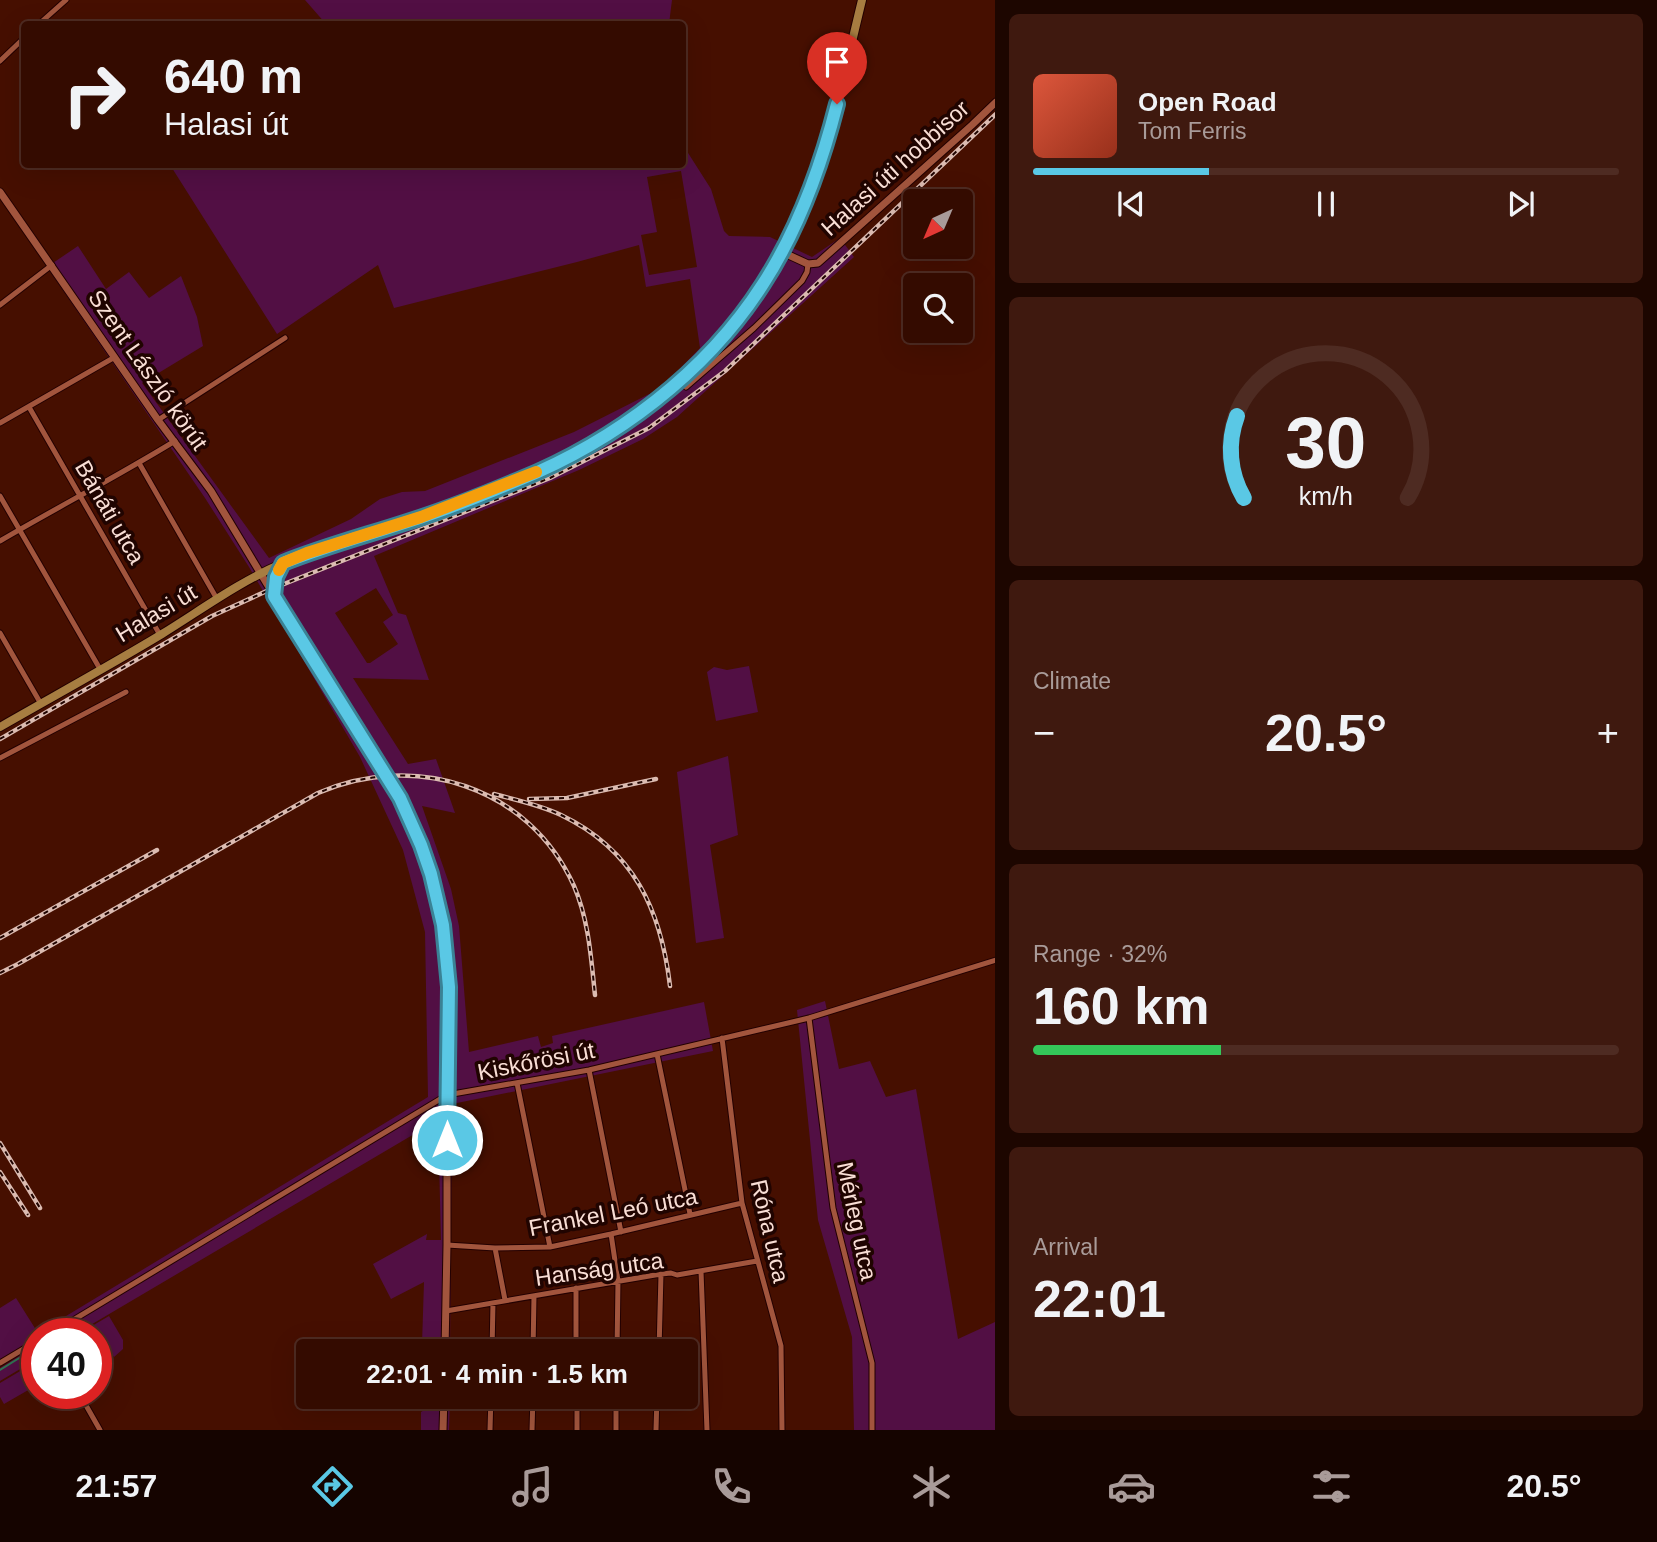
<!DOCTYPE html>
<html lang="en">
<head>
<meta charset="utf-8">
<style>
	:root { --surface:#340b00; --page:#3f190f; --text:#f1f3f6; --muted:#a99b99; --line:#4e2b22; --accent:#5ac8e5 }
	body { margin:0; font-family:Helvetica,sans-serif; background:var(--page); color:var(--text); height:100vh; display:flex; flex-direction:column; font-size:26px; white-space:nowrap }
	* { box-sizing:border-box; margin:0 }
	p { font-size:23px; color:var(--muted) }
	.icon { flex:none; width:38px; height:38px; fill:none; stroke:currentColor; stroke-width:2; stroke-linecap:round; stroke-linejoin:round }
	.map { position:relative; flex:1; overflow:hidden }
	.drawer { display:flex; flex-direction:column; gap:14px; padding:14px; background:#1d0600; width:662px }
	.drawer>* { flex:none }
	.guide { position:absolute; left:21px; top:21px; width:665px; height:147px; border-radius:7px; box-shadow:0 7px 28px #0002,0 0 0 2px var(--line); background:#340b00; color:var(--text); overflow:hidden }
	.needle { width:46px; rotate:224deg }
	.fabs { position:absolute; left:903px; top:189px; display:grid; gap:14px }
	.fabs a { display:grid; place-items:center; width:70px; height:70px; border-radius:7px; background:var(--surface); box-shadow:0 7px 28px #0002,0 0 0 2px var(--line); font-size:35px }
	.speed { position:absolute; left:21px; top:1318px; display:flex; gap:14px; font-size:35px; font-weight:700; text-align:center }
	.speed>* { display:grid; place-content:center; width:91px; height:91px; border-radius:50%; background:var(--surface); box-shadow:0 7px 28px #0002,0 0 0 2px var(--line); line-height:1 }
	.speed .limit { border:10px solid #d22; background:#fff; color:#111 }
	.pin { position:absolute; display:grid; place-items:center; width:60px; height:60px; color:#fff; margin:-72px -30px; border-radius:50% 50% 50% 0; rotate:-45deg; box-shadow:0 0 7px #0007 }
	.pin .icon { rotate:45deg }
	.me { position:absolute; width:77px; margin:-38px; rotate:0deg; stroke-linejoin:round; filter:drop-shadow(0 0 5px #0008) }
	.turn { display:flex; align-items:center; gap:24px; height:147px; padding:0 28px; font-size:32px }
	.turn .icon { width:91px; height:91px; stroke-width:2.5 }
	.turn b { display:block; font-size:49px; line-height:60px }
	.big { font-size:52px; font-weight:800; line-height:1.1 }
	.drawer .tile { flex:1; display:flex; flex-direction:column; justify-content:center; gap:10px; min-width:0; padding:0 24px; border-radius:10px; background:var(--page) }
	.drawer .dial { align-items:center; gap:0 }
	.dial svg { height:182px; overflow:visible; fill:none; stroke:var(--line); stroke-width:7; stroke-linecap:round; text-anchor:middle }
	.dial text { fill:var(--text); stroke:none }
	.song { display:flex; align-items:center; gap:21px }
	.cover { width:84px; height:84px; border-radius:10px; background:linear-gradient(135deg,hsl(10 70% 55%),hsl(10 70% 35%)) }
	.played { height:7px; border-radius:4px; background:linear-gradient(90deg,var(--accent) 30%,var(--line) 30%) }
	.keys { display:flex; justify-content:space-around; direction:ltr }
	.heat { display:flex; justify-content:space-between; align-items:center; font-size:38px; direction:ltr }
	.charge { height:10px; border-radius:5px; background:linear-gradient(90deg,#34c759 32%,var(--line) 0) }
	.trip { position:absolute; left:296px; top:1339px; width:402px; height:70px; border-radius:7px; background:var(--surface); box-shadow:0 7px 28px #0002,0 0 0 2px var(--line); font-weight:800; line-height:70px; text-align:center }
	.menu { display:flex; height:112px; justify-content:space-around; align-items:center; background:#150400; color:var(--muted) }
	.menu .icon { width:49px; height:49px }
	.menu .on { color:var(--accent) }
	.menu b { font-size:32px; color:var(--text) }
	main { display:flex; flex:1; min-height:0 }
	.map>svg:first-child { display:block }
</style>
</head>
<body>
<main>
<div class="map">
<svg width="996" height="1430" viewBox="0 0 996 1430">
	<rect width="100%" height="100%" fill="#460f00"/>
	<!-- green -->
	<path fill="#520f44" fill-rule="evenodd" d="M305,0H672L669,24H326Z
		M683,145L711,189L724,231L729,236L770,237L812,257L840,238L854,257L677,417L643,439L579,470L374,556L398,613L406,615L429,680L353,678L408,764L436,759L455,813L422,806L451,889L459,926L469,1052L538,1036L541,1047L553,1043L552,1036L704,1002L713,1051L452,1104L450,1351H424L422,1344L424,1282L391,1299L373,1264L427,1234L426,1240H441L438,1120L77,1333H50L48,1331L43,1333L37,1334V1337L0,1359V1308L16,1298L38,1333L428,1097L425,932L403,850L360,757L249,567L205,498L47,267L78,246L106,289L129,272L149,298L181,276L197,317L203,346L142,383L269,558L351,519L380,499L402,492L425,491L574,432L661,388L700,348L690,279L646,287L639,245L577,262L394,308L378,265L277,334L172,168L176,165L682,164ZM681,171L697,267L649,275L641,235L657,232L647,177ZM376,588L393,615L383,622L398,644L370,663H367L335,613Z
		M749,666L758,712L716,721L707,672L714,667L727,670Z
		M728,756L738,835L710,845L724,938L696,943L677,772Z
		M825,1001L839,1069L870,1061L886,1097L916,1089L958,1339L995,1322V1430H854L852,1337L818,1220L797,1010Z
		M109,1316L123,1340V1349L114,1357L111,1353L96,1362V1334L80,1333Z
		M37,1345V1359L0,1381V1368Z
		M27,1367L37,1385L4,1404L0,1397V1383Z
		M434,1397H450L449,1430H421V1412L434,1404Z"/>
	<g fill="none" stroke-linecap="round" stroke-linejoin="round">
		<!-- stream -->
		<path stroke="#307451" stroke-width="2" d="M0,1370L37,1347"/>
		<!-- street casing -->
		<g stroke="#230100" stroke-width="7">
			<path id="street" d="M39,24L66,0
				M0,61L24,38
				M0,305L52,265
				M686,387L754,328L802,281L807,272L808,264
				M29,407L160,635
				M158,420L285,338
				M0,423L115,357
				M139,463L217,599
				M0,496L100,669
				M0,541C58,507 118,476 175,441
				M0,633L41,704
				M0,758L126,692
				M809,1018L833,1208L872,1363V1430
				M722,1038L742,1203L781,1346L782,1430
				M657,1054L690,1214
				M589,1070L621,1232
				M517,1083L550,1247
				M611,1234L618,1281L617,1351
				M447,1245L495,1248L550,1247L611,1234L742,1203
				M495,1248L505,1300
				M701,1271L707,1430
				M576,1288V1351
				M446,1311L661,1274L671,1273L677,1275L757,1261
				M50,1334L447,1095L589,1070L809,1018L996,960
				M492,1351L493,1303
				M533,1351L534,1296
				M659,1351L661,1274
				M0,1363L37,1341
				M79,1393L100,1430
				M577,1396V1430
				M490,1430L491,1396
				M532,1430L533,1396
				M616,1430V1396
				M656,1430L657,1396"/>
		</g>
		<!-- secondary casing -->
		<g stroke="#230100" stroke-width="9">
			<path id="secondary" d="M0,192L158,420L211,491L323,677L400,798L421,845L439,904L443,925L449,987L447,1095V1245L445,1351
				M782,252L808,264L818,263L972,125L996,102
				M443,1430L444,1396"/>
		</g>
		<!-- primary casing -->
		<g stroke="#230100" stroke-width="10">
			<path id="primary" d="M273,596L276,577L283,563
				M0,727C54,696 109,666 162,634C201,610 239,582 281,564C319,547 361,536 401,524C441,512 481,496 519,480C547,469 575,455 600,440C688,388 765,302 803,208C830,141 845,70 862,0"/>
		</g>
		<!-- street -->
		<use href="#street" stroke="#a2553d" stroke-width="5"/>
		<!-- secondary -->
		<use href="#secondary" stroke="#a2553d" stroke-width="7"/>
		<!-- primary -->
		<use href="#primary" stroke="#a77d41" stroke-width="8"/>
		<!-- rail casing -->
		<g stroke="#dbbbb1" stroke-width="4.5">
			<path id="rail" d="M0,739L212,616L269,590L550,478L649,428L725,371L996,114
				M494,794C516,800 540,805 561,815C634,850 661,910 670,986
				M529,799L567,798L656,779
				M0,938L157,850
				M0,973L18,964L318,793C415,751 529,786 574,886C589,921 591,958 595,995
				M0,1143L40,1208
				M0,1172L28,1215"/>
		</g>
		<!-- rail -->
		<use href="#rail" stroke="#200400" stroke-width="2" stroke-dasharray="5" stroke-linecap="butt"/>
	</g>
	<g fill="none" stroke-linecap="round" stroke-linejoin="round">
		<!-- route casing -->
		<g stroke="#3a8295" stroke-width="18">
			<path id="route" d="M447,1140L449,987L443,925L431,874L421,845L400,798L274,596L276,577L283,563C323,547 364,536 404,523C443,511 481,496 519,480C615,441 706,373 763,284C798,230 821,167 837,104"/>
		</g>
		<!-- route -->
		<use href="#route" stroke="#5ac8e5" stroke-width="12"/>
		<!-- slow -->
		<path stroke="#f59e0b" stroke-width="12" d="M279,570L283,563L307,553L421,517L536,472"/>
	</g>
	<g text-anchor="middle" stroke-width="7" stroke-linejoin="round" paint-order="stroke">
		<!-- street labels -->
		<g font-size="23" fill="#f9ded5" stroke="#200400">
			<text transform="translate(895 168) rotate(-42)" y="8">Halasi úti hobbisor</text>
			<text transform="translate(148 370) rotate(55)" y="8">Szent László körút</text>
			<text transform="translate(110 512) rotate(60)" y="8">Bánáti utca</text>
			<text transform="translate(156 613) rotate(-31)" y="8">Halasi út</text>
			<text transform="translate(536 1061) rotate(-11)" y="8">Kiskőrösi út</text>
			<text transform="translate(613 1212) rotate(-11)" y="8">Frankel Leó utca</text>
			<text transform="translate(857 1221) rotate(78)" y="8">Mérleg utca</text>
			<text transform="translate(770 1231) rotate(77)" y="8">Róna utca</text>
			<text transform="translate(599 1269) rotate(-8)" y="8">Hanság utca</text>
		</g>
	</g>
</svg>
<div class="fabs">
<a><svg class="needle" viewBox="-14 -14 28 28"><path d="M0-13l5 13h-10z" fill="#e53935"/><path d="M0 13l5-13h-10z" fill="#a99b99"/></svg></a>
<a><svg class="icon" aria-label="search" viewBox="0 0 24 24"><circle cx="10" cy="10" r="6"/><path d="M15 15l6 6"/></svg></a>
</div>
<div class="speed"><div class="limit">40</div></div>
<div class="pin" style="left:837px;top:104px;background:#d93025"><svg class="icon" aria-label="arrive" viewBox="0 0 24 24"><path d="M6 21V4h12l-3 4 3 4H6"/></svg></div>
<svg class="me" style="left:447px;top:1140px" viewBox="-20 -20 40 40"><circle r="17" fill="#5ac8e5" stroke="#fff" stroke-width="3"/><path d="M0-11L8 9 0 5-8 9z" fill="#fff"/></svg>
<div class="trip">22:01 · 4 min · 1.5 km</div>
<div class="guide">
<div class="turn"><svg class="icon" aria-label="right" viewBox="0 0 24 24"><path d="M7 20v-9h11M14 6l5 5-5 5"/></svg><div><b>640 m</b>Halasi út</div></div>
</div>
</div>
<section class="drawer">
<div class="tile">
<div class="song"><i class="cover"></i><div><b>Open Road</b><p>Tom Ferris</p></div></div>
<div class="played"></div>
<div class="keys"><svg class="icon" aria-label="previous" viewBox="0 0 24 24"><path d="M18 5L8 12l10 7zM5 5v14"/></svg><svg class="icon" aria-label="pause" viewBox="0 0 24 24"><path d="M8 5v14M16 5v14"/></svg><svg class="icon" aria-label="next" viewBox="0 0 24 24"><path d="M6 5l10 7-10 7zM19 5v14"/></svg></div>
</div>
<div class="tile dial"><svg viewBox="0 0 100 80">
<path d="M14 69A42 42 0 1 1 86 69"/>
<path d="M14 69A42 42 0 0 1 11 33" stroke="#5ac8e5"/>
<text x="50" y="56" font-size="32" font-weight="700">30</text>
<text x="50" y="72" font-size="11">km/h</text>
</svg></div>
<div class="tile"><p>Climate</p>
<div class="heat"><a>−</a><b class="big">20.5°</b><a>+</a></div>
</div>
<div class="tile"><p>Range · 32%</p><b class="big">160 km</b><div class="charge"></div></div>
<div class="tile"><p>Arrival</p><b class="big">22:01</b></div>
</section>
</main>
<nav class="menu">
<b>21:57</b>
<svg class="icon on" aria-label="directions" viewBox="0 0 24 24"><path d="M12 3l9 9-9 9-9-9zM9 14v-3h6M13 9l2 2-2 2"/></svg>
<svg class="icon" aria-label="music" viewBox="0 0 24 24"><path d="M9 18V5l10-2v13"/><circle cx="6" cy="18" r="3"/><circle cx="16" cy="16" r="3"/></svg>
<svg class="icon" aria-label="phone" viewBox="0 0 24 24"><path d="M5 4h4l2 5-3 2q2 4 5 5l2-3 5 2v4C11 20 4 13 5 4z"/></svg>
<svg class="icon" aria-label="climate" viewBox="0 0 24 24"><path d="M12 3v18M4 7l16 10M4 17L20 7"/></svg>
<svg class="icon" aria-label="car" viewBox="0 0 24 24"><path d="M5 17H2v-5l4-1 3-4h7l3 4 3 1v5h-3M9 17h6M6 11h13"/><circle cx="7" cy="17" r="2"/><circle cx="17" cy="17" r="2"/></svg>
<svg class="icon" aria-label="filters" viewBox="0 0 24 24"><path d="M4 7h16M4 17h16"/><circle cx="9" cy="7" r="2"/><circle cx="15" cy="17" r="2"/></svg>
<b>20.5°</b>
</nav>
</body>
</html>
